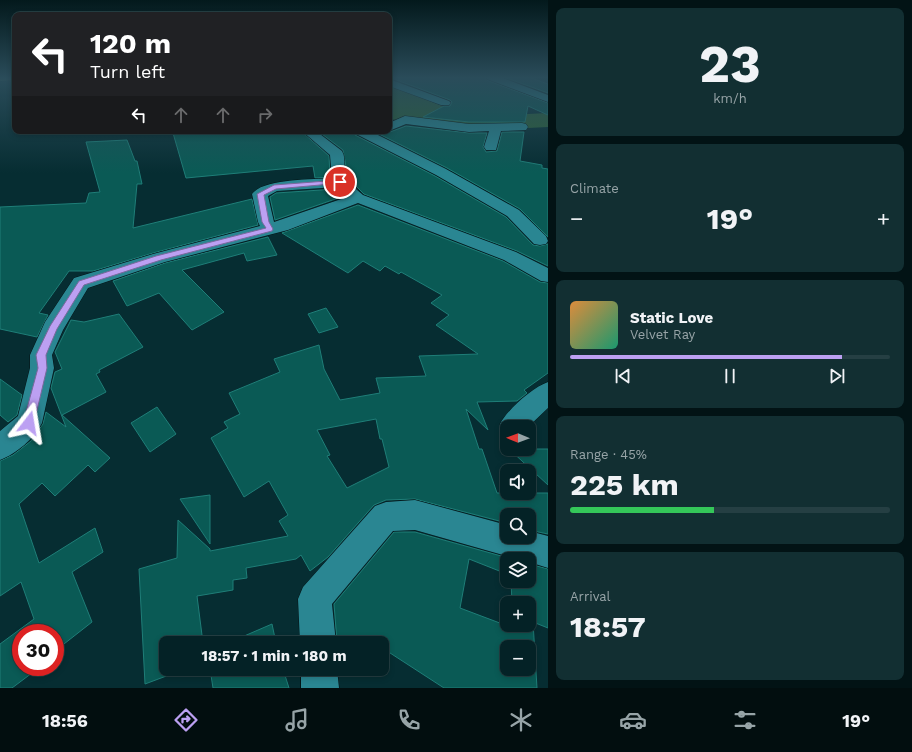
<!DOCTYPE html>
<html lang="en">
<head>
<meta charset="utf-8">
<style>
	:root { --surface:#042226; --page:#122f32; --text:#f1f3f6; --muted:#97a4a7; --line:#253f43; --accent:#bca0f2 }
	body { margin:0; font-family:"Work Sans",sans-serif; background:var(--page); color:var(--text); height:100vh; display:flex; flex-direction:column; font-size:15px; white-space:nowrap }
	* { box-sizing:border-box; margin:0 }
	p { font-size:13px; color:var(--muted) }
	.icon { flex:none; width:22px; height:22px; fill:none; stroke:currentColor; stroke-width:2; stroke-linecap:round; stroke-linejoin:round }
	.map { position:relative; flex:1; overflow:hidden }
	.side { display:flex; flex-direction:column; gap:8px; padding:8px; background:#021315; width:364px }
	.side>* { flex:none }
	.top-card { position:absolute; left:12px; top:12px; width:380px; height:122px; border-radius:8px; box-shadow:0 2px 6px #0003,0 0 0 1px var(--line); background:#202124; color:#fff; overflow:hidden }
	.needle { width:26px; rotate:271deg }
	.fabs { position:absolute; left:500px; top:420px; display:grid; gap:8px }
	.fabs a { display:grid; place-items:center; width:36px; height:36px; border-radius:8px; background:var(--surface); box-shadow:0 2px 6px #0003,0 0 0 1px var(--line); font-size:20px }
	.speed { position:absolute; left:12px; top:624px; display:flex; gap:8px; font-size:20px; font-weight:700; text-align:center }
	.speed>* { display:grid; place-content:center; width:52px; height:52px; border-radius:50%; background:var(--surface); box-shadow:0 2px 6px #0003,0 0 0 1px var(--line); line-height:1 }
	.speed .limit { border:6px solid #d22; background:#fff; color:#111 }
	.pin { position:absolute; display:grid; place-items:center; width:34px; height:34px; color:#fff; margin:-17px; border:2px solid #fff; border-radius:50%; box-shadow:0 1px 4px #0007 }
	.me { position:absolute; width:44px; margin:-22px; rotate:14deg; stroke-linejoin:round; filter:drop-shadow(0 0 3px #0008) }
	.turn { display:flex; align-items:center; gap:14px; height:84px; padding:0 12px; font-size:18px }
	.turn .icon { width:52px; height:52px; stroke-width:2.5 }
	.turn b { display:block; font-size:28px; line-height:34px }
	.lanes { display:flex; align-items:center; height:38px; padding:0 12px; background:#0003; justify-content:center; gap:20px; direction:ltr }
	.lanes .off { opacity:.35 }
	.big { font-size:30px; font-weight:700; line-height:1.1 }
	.side .widget { flex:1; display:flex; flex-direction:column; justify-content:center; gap:6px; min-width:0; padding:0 14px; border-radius:8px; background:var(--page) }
	.side .dial { align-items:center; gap:0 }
	.dial b { font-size:52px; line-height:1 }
	.song { display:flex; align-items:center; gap:12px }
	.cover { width:48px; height:48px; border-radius:6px; background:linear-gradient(135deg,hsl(30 70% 55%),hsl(160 70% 35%)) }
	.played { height:4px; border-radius:2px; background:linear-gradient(90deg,var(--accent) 85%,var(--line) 85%) }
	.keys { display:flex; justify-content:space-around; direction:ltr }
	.heat { display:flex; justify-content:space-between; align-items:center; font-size:22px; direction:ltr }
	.charge { height:6px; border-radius:3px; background:linear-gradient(90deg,#34c759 45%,var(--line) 0) }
	.trip { position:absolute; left:159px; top:636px; width:230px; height:40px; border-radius:8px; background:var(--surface); box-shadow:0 2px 6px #0003,0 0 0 1px var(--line); font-weight:700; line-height:40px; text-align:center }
	.dock { display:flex; height:64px; justify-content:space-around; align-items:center; background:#020e0f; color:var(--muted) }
	.dock .icon { width:28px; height:28px }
	.dock .current { color:var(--accent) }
	.dock b { font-size:18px; color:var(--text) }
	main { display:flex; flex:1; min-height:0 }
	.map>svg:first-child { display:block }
</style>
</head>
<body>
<main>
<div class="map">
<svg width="548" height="688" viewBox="0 0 548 688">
	<rect width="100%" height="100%" fill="#062d32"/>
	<!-- water -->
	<path fill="#2d6137" d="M389,85L460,113L449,118L389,108Z"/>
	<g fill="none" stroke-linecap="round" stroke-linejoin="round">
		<!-- river -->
		<path fill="#2d6137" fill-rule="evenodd" d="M389,105L457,115L487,116L548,113V127L487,130L457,129L389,119Z"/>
	</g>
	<!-- building -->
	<path fill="#0a5a55" stroke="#1f7e78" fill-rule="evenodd" d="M389,77H485L486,80L548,103V115L528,106L525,122H469L423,117L444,106H450L452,102L450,100Z
		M504,77H528L548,84V93Z
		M406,126L469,133H487L483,147L486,152L497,151L502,132H524L520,161L542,165V168L548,169V237L520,209L447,168L373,131H388L390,132Z
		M188,131H301L329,156L330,177L315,178L313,166L186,178L173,133Z
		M318,131H353L355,135L435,176L506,217L533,245L540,246L548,244V266L517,251L364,194L348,178L343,150Z
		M127,140L135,161H137L142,184H137L133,228L252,199L258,225L153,253L93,271H69L39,313L48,315L37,337L0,329V207L86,203L89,193L100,192L86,142Z
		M336,189L344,196L275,220L270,197L276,193Z
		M358,205L503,261L540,282L548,283V373L524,390L527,393L517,401L477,402L488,430L466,409L479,449H482L497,493H548V534L529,530V515H507V523L415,499L386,500L374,505L328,557L310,571L301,555L296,559L246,568L247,578L233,580V590L197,596L203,643H166V669H185L145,684L139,569L177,558L178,520L210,549V551L288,536L279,521L288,515L269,481L244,497L211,438L228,428L224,422L240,414L229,393L280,372L274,359L319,345L324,369L340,400L380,393L376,378L426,376L419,356L478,354L436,325L449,315L431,303L442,295L401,272L399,274L385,266L380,271L363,261L348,273L282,233ZM376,419L380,439H382L389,467L347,488L327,456L330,455L317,430Z
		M268,237L277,255L247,261L244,253L182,270L224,312L192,330L159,293L127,306L113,281L165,263Z
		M326,308L338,327L319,333L308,314Z
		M119,314L143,347L99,370L100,372L96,374L106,392L62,415L110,458L95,472L88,465L55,496L42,483L19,504L39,563L95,528L103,552L72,572L92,622L55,651V633H21V667H40L12,688H0V644L34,619L21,582L0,596V461L13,455L31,441L43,424L46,412L66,427L51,388L55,372L62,369L55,352L71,320L84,322Z
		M0,379L22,395L17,415L8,422L0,415Z
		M157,407L176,434L150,452L131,423Z
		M509,449H548V485Z
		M210,495V544L180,499Z
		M394,532H415L512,559H507V574L469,559L460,608L513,628V625H529V603H512L511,581H529V564L548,569V628L533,622L537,688H444L387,651L382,662V643H339L337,642L334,604ZM507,647H529V669H507Z
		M272,624L276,643H228Z
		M210,669H283L289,688H213Z"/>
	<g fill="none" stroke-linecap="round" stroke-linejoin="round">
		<!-- minor casing -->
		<g stroke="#041315" stroke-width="1">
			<path id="minor" d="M486,77H500L548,95V102L487,79Z
				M389,79L449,101L451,103L449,105H441L389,86Z
				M405,116L469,124L522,123L526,124L528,127L526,130L501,131L496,150H486L484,147L489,131L469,132L406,124L389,131V123Z
				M302,131H316L342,151C347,159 342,171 347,179C350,186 358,190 363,195L516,252L548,268V282L541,281L504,260L358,203L288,230L165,262L88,288L63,330L52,355L54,368L42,423C35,438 16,454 0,460V431L18,416L30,368V355L45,322L74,278L153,254L260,226L258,222L252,194C264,178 313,180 332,178L330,155ZM337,187L347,197L274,222L268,196L277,191Z
				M354,131H370L446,169L519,210L546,236L548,241L546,244L540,245L534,244L507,216L436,175L356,134Z
				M548,382V408L528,427H507V433L504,432L500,424C507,410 533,387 548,382Z
				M415,500L507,525V537H529V531L548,536V568L529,562V559H517L415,530L393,531L332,604L336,643H300L298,599L303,587L375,506L386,502Z
				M301,669H337L339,688H301Z"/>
		</g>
		<!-- primary casing -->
		<g stroke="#041315" stroke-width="1">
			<path id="primary" d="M0,77H15V80L0,81Z"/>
		</g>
		<!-- minor -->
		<use href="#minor" fill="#2a8692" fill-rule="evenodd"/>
		<!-- primary -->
		<use href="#primary" fill="#74844e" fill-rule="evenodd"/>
	</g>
	<!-- sky -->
	<linearGradient id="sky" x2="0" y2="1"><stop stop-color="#03191c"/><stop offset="0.45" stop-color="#2a4c5a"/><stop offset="1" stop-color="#2a4c5a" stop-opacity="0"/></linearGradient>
	<rect width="548" height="173" fill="url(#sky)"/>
	<!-- route -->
	<path fill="#bca0f2" stroke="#7a689d" d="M340,180L342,181V183L276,189L264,195L269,222L273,229L272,231L161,260L84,285L57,329L46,355L47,368L34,423L32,426L29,428L25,426L23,423L38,368L36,355L50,326L79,281L156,256L266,228L262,222L257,194L274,185Z"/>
</svg>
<div class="fabs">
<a><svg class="needle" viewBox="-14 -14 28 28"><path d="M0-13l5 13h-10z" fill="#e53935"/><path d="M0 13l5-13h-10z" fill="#97a4a7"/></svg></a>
<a><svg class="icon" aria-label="sound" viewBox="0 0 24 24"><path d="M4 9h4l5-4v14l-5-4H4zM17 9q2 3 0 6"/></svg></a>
<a><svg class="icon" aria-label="search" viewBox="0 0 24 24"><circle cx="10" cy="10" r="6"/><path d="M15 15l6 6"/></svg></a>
<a><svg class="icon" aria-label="layers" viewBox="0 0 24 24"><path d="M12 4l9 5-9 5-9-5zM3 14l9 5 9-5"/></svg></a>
<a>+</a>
<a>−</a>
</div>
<div class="speed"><div class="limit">30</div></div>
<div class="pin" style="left:340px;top:182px;background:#d93025"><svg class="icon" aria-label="arrive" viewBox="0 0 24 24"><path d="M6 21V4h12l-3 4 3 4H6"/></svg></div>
<svg class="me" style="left:29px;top:423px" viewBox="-20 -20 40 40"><path d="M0-17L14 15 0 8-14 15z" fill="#bca0f2" stroke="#fff" stroke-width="4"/></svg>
<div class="trip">18:57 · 1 min · 180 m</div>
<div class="top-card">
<div class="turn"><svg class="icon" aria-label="left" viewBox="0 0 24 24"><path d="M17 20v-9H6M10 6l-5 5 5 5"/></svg><div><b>120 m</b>Turn left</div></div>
<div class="lanes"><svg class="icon" aria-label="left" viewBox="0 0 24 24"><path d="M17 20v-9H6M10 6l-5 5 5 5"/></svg><svg class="icon off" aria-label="ahead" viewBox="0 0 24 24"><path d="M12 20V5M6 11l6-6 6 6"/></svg><svg class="icon off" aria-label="ahead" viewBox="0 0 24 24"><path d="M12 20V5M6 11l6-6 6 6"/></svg><svg class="icon off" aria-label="right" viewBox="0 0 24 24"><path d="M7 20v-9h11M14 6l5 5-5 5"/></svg></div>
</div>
</div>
<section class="side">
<div class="widget dial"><b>23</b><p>km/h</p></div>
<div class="widget"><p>Climate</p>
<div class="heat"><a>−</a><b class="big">19°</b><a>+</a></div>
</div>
<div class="widget">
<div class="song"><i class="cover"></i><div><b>Static Love</b><p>Velvet Ray</p></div></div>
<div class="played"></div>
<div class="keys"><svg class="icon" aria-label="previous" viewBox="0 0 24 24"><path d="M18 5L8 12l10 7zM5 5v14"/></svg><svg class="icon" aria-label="pause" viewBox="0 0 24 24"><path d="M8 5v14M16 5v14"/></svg><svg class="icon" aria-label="next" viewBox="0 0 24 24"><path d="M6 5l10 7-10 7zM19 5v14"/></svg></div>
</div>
<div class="widget"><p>Range · 45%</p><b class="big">225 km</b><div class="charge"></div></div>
<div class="widget"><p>Arrival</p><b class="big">18:57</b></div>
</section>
</main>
<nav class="dock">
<b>18:56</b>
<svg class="icon current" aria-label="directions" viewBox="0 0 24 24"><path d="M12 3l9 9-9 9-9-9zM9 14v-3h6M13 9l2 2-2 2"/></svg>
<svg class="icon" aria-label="music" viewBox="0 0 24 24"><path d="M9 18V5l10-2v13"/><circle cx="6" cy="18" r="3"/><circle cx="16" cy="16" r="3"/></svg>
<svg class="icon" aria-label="phone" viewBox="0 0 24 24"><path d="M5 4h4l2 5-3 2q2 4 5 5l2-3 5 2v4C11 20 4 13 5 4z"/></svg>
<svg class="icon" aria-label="climate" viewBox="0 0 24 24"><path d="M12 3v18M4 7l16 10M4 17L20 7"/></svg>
<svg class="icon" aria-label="car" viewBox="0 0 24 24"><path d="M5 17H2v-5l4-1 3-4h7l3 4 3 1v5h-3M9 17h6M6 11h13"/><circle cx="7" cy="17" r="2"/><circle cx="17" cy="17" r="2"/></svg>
<svg class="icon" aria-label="filters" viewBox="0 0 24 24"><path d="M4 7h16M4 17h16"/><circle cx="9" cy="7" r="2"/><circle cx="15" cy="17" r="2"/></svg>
<b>19°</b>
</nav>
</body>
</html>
